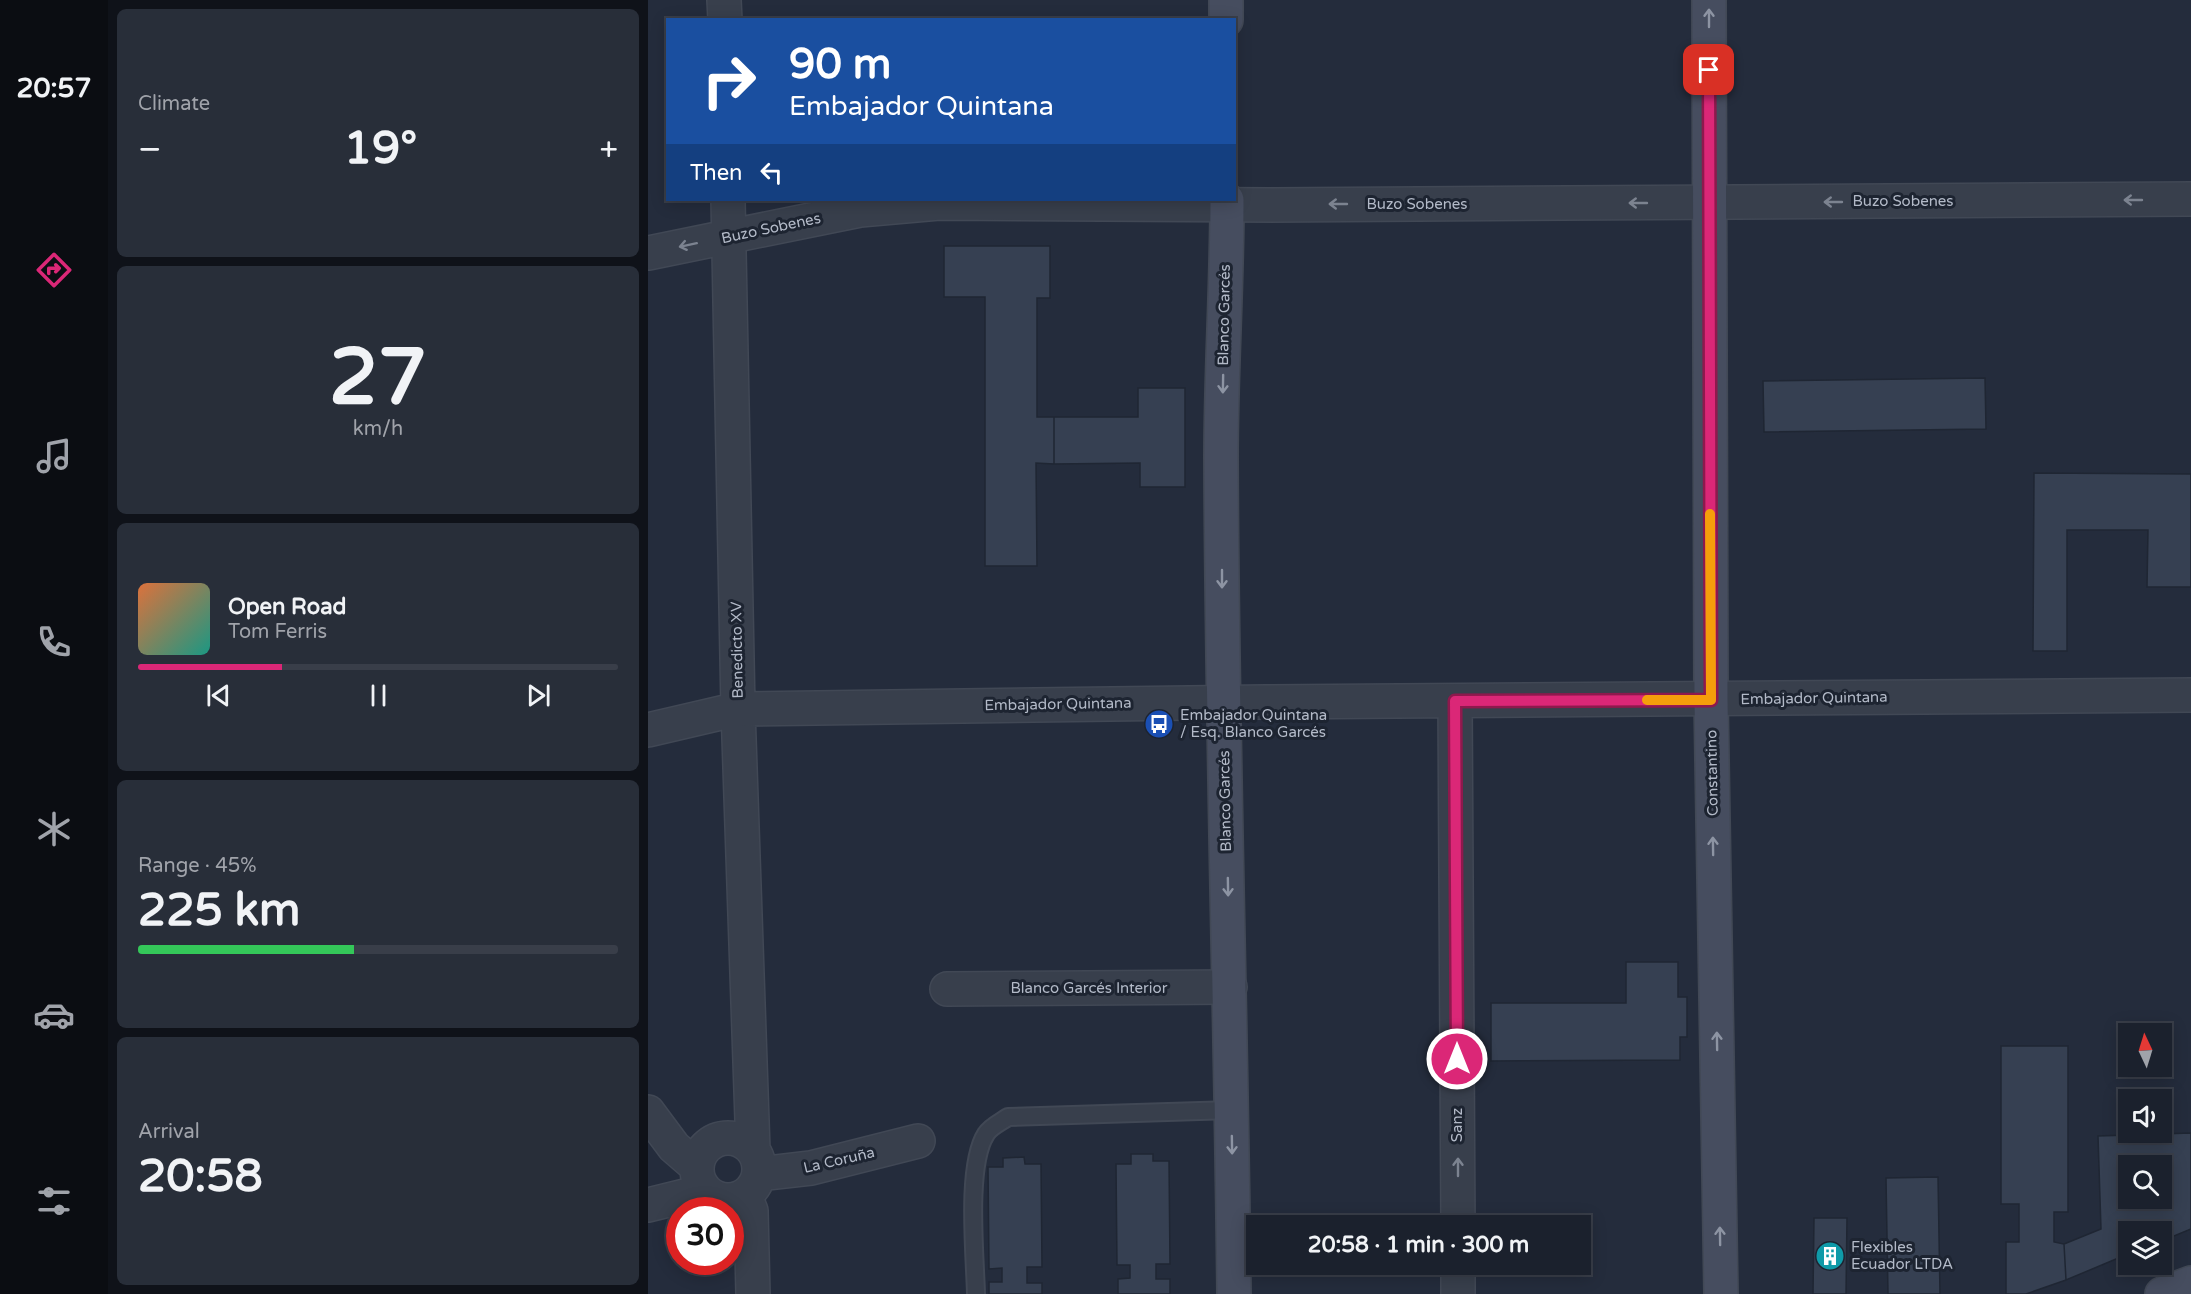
<!DOCTYPE html>
<html lang="en">
<head>
<meta charset="utf-8">
<style>
	:root { --surface:#1b212d; --page:#282e39; --text:#f1f3f6; --muted:#a0a3aa; --line:#393e49; --accent:#db2777 }
	body { margin:0; font-family:"Varela Round",sans-serif; background:var(--page); color:var(--text); height:100vh; display:flex; flex-direction:column; font-size:22px; white-space:nowrap }
	* { box-sizing:border-box; margin:0 }
	p { font-size:20px; color:var(--muted) }
	.icon { flex:none; width:33px; height:33px; fill:none; stroke:currentColor; stroke-width:2; stroke-linecap:round; stroke-linejoin:round }
	.map { position:relative; flex:1; overflow:hidden }
	.side { display:flex; flex-direction:column; gap:9px; padding:9px; background:#0f1219; width:540px }
	.side>* { flex:none }
	.top-card { position:absolute; left:18px; top:18px; width:570px; height:183px; border-radius:0px; box-shadow:0 3px 15px #0003,0 0 0 2px var(--line); background:#1a4fa0; color:#fff; overflow:hidden }
	.needle { width:39px; rotate:356deg }
	.tools { position:absolute; left:1470px; top:1023px; display:grid; gap:12px }
	.tools a { display:grid; place-items:center; width:54px; height:54px; border-radius:0px; background:var(--surface); box-shadow:0 3px 15px #0003,0 0 0 2px var(--line); font-size:30px }
	.speed { position:absolute; left:18px; top:1197px; display:flex; gap:12px; font-size:30px; font-weight:700; text-align:center }
	.speed>* { display:grid; place-content:center; width:78px; height:78px; border-radius:50%; background:var(--surface); box-shadow:0 3px 15px #0003,0 0 0 2px var(--line); line-height:1 }
	.speed .limit { border:9px solid #d22; background:#fff; color:#111 }
	.pin { position:absolute; display:grid; place-items:center; width:51px; height:51px; color:#fff; margin:-26px; border-radius:12px; box-shadow:0 3px 9px #0006 }
	.me { position:absolute; width:66px; margin:-33px; rotate:0deg; stroke-linejoin:round; filter:drop-shadow(0 0 4px #0008) }
	.turn { display:flex; align-items:center; gap:21px; height:126px; padding:0 24px; font-size:27px }
	.turn .icon { width:78px; height:78px; stroke-width:2.5 }
	.turn b { display:block; font-size:42px; line-height:51px }
	.then { display:flex; align-items:center; height:57px; padding:0 24px; background:#0003; gap:12px; font-size:22px }
	.big { font-size:45px; font-weight:700; line-height:1.1 }
	.side .card { flex:1; display:flex; flex-direction:column; justify-content:center; gap:9px; min-width:0; padding:0 21px; border-radius:9px; background:var(--page) }
	.side .dial { align-items:center; gap:0 }
	.dial b { font-size:78px; line-height:1 }
	.song { display:flex; align-items:center; gap:18px }
	.cover { width:72px; height:72px; border-radius:9px; background:linear-gradient(135deg,hsl(20 70% 55%),hsl(170 70% 35%)) }
	.played { height:6px; border-radius:3px; background:linear-gradient(90deg,var(--accent) 30%,var(--line) 30%) }
	.keys { display:flex; justify-content:space-around; direction:ltr }
	.heat { display:flex; justify-content:space-between; align-items:center; font-size:33px; direction:ltr }
	.charge { height:9px; border-radius:4px; background:linear-gradient(90deg,#34c759 45%,var(--line) 0) }
	.trip { position:absolute; left:598px; top:1215px; width:345px; height:60px; border-radius:0px; background:var(--surface); box-shadow:0 3px 15px #0003,0 0 0 2px var(--line); font-weight:700; line-height:60px; text-align:center }
	main { display:flex; flex:1; min-height:0 }
	.tab-bar { display:flex; flex-direction:column; width:108px; justify-content:space-around; align-items:center; background:#0b0d12; color:var(--muted) }
	.tab-bar .icon { width:42px; height:42px }
	.tab-bar .selected { color:var(--accent) }
	.tab-bar b { font-size:27px; color:var(--text) }
	.map>svg:first-child { display:block }
</style>
</head>
<body>
<main>
<nav class="tab-bar">
<b>20:57</b>
<svg class="icon selected" aria-label="directions" viewBox="0 0 24 24"><path d="M12 3l9 9-9 9-9-9zM9 14v-3h6M13 9l2 2-2 2"/></svg>
<svg class="icon" aria-label="music" viewBox="0 0 24 24"><path d="M9 18V5l10-2v13"/><circle cx="6" cy="18" r="3"/><circle cx="16" cy="16" r="3"/></svg>
<svg class="icon" aria-label="phone" viewBox="0 0 24 24"><path d="M5 4h4l2 5-3 2q2 4 5 5l2-3 5 2v4C11 20 4 13 5 4z"/></svg>
<svg class="icon" aria-label="climate" viewBox="0 0 24 24"><path d="M12 3v18M4 7l16 10M4 17L20 7"/></svg>
<svg class="icon" aria-label="car" viewBox="0 0 24 24"><path d="M5 17H2v-5l4-1 3-4h7l3 4 3 1v5h-3M9 17h6M6 11h13"/><circle cx="7" cy="17" r="2"/><circle cx="17" cy="17" r="2"/></svg>
<svg class="icon" aria-label="filters" viewBox="0 0 24 24"><path d="M4 7h16M4 17h16"/><circle cx="9" cy="7" r="2"/><circle cx="15" cy="17" r="2"/></svg>
</nav>
<section class="side">
<div class="card"><p>Climate</p>
<div class="heat"><a>−</a><b class="big">19°</b><a>+</a></div>
</div>
<div class="card dial"><b>27</b><p>km/h</p></div>
<div class="card">
<div class="song"><i class="cover"></i><div><b>Open Road</b><p>Tom Ferris</p></div></div>
<div class="played"></div>
<div class="keys"><svg class="icon" aria-label="previous" viewBox="0 0 24 24"><path d="M18 5L8 12l10 7zM5 5v14"/></svg><svg class="icon" aria-label="pause" viewBox="0 0 24 24"><path d="M8 5v14M16 5v14"/></svg><svg class="icon" aria-label="next" viewBox="0 0 24 24"><path d="M6 5l10 7-10 7zM19 5v14"/></svg></div>
</div>
<div class="card"><p>Range · 45%</p><b class="big">225 km</b><div class="charge"></div></div>
<div class="card"><p>Arrival</p><b class="big">20:58</b></div>
</section>
<div class="map">
<svg width="1543" height="1294" viewBox="0 0 1543 1294">
	<rect width="100%" height="100%" fill="#242c3c"/>
	<!-- building -->
	<path fill="#364052" stroke="#1f2633" stroke-width="1.5" fill-rule="evenodd" d="M296,246H402V298H389V417H406V464L388,463L389,566H337V297H296Z
		M1337,378L1338,429L1116,432L1115,381Z
		M490,388H537V487H492V463L406,464V417H490Z
		M1386,473L1543,474V587H1499L1500,530H1419V651H1385Z
		M978,962H1030V997H1039V1037H1032V1060L843,1061V1003H978Z
		M1353,1046H1420V1212H1406V1242L1416,1244L1418,1280L1378,1294H1358V1242H1371V1204H1353Z
		M1543,1133V1229L1514,1241V1232H1480V1254L1418,1280L1416,1244L1453,1229L1450,1136ZM1480,1166H1514V1198H1480Z
		M483,1154H505V1161H521L522,1264H508V1279H522V1294H470V1279L482,1278V1265H469L468,1164H483Z
		M376,1157L377,1164H393L394,1267H379V1283H394V1294H341V1282H354V1268L341,1269L340,1167H355V1158Z
		M1290,1177L1292,1294H1240L1238,1178Z
		M1166,1218H1199L1198,1294H1165Z"/>
	<g fill="none" stroke-linecap="round" stroke-linejoin="round">
		<!-- lane casing -->
		<g stroke="#414855" stroke-width="20">
			<path id="lane" d="M328,1294C327,1255 318,1165 338,1134C342,1127 353,1122 360,1117L584,1110"/>
		</g>
		<!-- street casing -->
		<g stroke="#414855" stroke-width="36">
			<path id="street" d="M76,0L77,20
				M80,200L90,709L105,1150
				M0,253L212,210L291,203L625,205L1543,199
				M807,701L810,1226
				M0,730L90,709L616,702L1543,695
				M299,989L582,987
				M0,1112L26,1147L48,1166
				M49 1169a31 31 0 1 1 62 0a31 31 0 1 1-62 0Z
				M111,1174L163,1168L270,1141
				M97,1196L103,1211L105,1294
				M0,1205L57,1191
				M810,1264V1294"/>
		</g>
		<!-- secondary casing -->
		<g stroke="#414855" stroke-width="36">
			<path id="secondary" d="M578,0V20
				M1061,0L1063,700L1073,1294
				M579,200C579,286 573,372 573,458C574,737 583,1015 586,1294
				M1514,1294L1543,1283"/>
		</g>
		<!-- lane -->
		<use href="#lane" stroke="#383f4c" stroke-width="16"/>
		<!-- street -->
		<use href="#street" stroke="#383f4c" stroke-width="33"/>
		<!-- secondary -->
		<use href="#secondary" stroke="#464d5f" stroke-width="33"/>
	</g>
	<!-- one-way arrows -->
	<defs><path id="oneway-shaft" d="M-6 0H5M1.5-3L5.5 0L1.5 3" fill="none" stroke-width="1.6" stroke-linecap="round" stroke-linejoin="round" transform="scale(1.5)"/></defs>
	<g stroke="#8d94a3">
		<use href="#oneway-shaft" transform="translate(1061 18) rotate(-90)"/>
		<use href="#oneway-shaft" transform="translate(575 384) rotate(91)"/>
		<use href="#oneway-shaft" transform="translate(574 579) rotate(90)"/>
		<use href="#oneway-shaft" transform="translate(1065 846) rotate(-91)"/>
		<use href="#oneway-shaft" transform="translate(580 887) rotate(89)"/>
		<use href="#oneway-shaft" transform="translate(1069 1041) rotate(-91)"/>
		<use href="#oneway-shaft" transform="translate(584 1145) rotate(89)"/>
		<use href="#oneway-shaft" transform="translate(1072 1236) rotate(-91)"/>
	</g>
	<g stroke="#7c8390">
		<use href="#oneway-shaft" transform="translate(1485 200) rotate(180)"/>
		<use href="#oneway-shaft" transform="translate(1185 202) rotate(180)"/>
		<use href="#oneway-shaft" transform="translate(990 203) rotate(180)"/>
		<use href="#oneway-shaft" transform="translate(690 204) rotate(180)"/>
		<use href="#oneway-shaft" transform="translate(40 245) rotate(168)"/>
		<use href="#oneway-shaft" transform="translate(810 1167) rotate(-90)"/>
	</g>
	<g fill="none" stroke-linecap="round" stroke-linejoin="round">
		<!-- route casing -->
		<g stroke="#8e194d" stroke-width="15">
			<path id="route" d="M809,1059L807,701L1063,700L1061,70"/>
		</g>
		<!-- route -->
		<use href="#route" stroke="#db2777" stroke-width="10"/>
		<!-- slow -->
		<path stroke="#f59e0b" stroke-width="10" d="M999,700H1063L1062,514"/>
	</g>
	<!-- icons -->
	<defs>
		<g id="bus-disc" transform="scale(1.5)"><circle r="9.5" fill="#1a4fb4" stroke="#1d2431"/><path d="M-5-6H5V4H4V6H2V4H-2V6H-4V4H-5ZM-3.5-4V0h7V-4ZM-3.5 1.2v1.5H-2V1.2ZM2 1.2v1.5H3.5V1.2Z" fill="#fff"/></g>
		<g id="building-disc" transform="scale(1.5)"><circle r="9.5" fill="#0f9aa8" stroke="#1d2431"/><path d="M-4-6H4V6H1V3H-1V6H-4ZM-2.5-4.3h1.7v1.8h-1.7ZM.8-4.3h1.7v1.8H.8ZM-2.5-1h1.7V.8h-1.7ZM.8-1h1.7V.8H.8Z" fill="#fff"/></g>
	</defs>
	<g fill-rule="evenodd">
		<use href="#bus-disc" x="511" y="724"/>
		<use href="#building-disc" x="1182" y="1256"/>
	</g>
	<g text-anchor="middle" stroke-width="6" stroke-linejoin="round" paint-order="stroke">
		<!-- street labels -->
		<g font-size="15" fill="#b3bac8" stroke="#1d2431">
			<text x="1255" y="206">Buzo Sobenes</text>
			<text x="769" y="209">Buzo Sobenes</text>
			<text transform="translate(123 228) rotate(-12)" y="5">Buzo Sobenes</text>
			<text transform="translate(576 315) rotate(-89)" y="5">Blanco Garcés</text>
			<text transform="translate(89 650) rotate(-91)" y="5">Benedicto XV</text>
			<text transform="translate(1166 698) rotate(-1)" y="5">Embajador Quintana</text>
			<text transform="translate(410 704) rotate(-1)" y="5">Embajador Quintana</text>
			<text transform="translate(1064 773) rotate(-91)" y="5">Constantino</text>
			<text transform="translate(577 801) rotate(-91)" y="5">Blanco Garcés</text>
			<text x="441" y="993">Blanco Garcés Interior</text>
			<text transform="translate(809 1125) rotate(-90)" y="5">Sanz</text>
			<text transform="translate(191 1160) rotate(-13)" y="5">La Coruña</text>
		</g>
		<!-- poi labels -->
		<g font-size="15" fill="#b3bac8" stroke="#1d2431" text-anchor="start">
			<text x="532" y="720">Embajador Quintana<tspan x="532" dy="17">/ Esq. Blanco Garcés</tspan></text>
			<text x="1203" y="1252">Flexibles<tspan x="1203" dy="17">Ecuador LTDA</tspan></text>
		</g>
	</g>
</svg>
<div class="tools">
<a><svg class="needle" viewBox="-14 -14 28 28"><path d="M0-13l5 13h-10z" fill="#e53935"/><path d="M0 13l5-13h-10z" fill="#a0a3aa"/></svg></a>
<a><svg class="icon" aria-label="sound" viewBox="0 0 24 24"><path d="M4 9h4l5-4v14l-5-4H4zM17 9q2 3 0 6"/></svg></a>
<a><svg class="icon" aria-label="search" viewBox="0 0 24 24"><circle cx="10" cy="10" r="6"/><path d="M15 15l6 6"/></svg></a>
<a><svg class="icon" aria-label="layers" viewBox="0 0 24 24"><path d="M12 4l9 5-9 5-9-5zM3 14l9 5 9-5"/></svg></a>
</div>
<div class="speed"><div class="limit">30</div></div>
<div class="pin" style="left:1061px;top:70px;background:#d93025"><svg class="icon" aria-label="arrive" viewBox="0 0 24 24"><path d="M6 21V4h12l-3 4 3 4H6"/></svg></div>
<svg class="me" style="left:809px;top:1059px" viewBox="-20 -20 40 40"><circle r="17" fill="#db2777" stroke="#fff" stroke-width="3"/><path d="M0-11L8 9 0 5-8 9z" fill="#fff"/></svg>
<div class="trip">20:58 · 1 min · 300 m</div>
<div class="top-card">
<div class="turn"><svg class="icon" aria-label="right" viewBox="0 0 24 24"><path d="M7 20v-9h11M14 6l5 5-5 5"/></svg><div><b>90 m</b>Embajador Quintana</div></div>
<div class="then">Then<svg class="icon" aria-label="left" viewBox="0 0 24 24"><path d="M17 20v-9H6M10 6l-5 5 5 5"/></svg></div>
</div>
</div>
</main>
</body>
</html>
